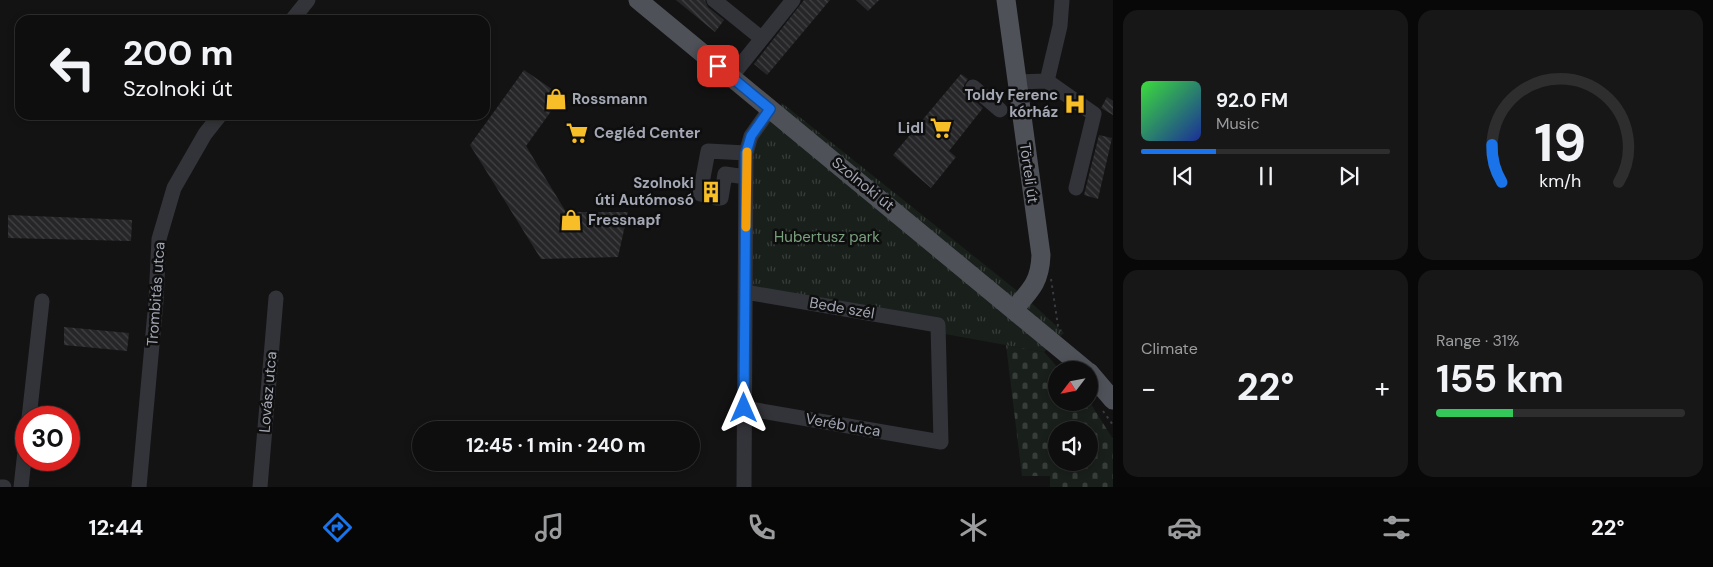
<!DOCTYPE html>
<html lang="en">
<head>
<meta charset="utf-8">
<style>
	:root { --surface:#0e0e0f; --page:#171718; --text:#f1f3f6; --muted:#9b9c9e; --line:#2e2e2f; --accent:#1a73e8 }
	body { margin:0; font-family:"DM Sans",sans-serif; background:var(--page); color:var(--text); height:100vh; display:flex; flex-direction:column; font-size:19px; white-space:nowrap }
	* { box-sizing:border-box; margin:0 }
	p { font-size:16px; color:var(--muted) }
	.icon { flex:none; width:28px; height:28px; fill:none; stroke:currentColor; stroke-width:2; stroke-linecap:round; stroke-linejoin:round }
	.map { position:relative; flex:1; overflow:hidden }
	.details { display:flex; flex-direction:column; gap:10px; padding:10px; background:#080808; width:600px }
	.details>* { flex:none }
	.guide { position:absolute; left:15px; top:15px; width:475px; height:105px; border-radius:15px; box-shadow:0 2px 8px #0003,0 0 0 1px var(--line); background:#0e0e0f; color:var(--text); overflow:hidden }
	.needle { width:32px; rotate:238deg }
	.tools { position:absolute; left:1048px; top:361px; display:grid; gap:10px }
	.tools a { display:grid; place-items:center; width:50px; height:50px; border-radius:50%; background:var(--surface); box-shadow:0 2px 8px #0003,0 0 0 1px var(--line); font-size:25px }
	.speed { position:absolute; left:15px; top:406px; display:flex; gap:10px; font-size:25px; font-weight:700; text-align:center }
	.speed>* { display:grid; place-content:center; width:65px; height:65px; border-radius:50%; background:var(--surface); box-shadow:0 2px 8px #0003,0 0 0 1px var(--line); line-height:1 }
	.speed .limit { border:8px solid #d22; background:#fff; color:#111 }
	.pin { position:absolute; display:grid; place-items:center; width:42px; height:42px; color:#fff; margin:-21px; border-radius:10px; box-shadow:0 2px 8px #0006 }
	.me { position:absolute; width:55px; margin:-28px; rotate:0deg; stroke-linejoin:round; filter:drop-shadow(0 0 4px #0008) }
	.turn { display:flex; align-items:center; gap:18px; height:105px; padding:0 25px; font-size:22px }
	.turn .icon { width:65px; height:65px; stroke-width:2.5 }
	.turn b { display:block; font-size:35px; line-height:42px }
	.big { font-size:38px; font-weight:700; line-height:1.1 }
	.details .widget { flex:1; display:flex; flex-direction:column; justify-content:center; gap:8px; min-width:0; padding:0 18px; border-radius:15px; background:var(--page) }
	.details .dial { align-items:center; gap:0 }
	.dial svg { height:130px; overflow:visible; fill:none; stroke:var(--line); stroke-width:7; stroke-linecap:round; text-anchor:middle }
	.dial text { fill:var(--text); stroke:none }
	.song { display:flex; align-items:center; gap:15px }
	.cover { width:60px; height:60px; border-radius:8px; background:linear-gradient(135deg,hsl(120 70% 55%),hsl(230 70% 35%)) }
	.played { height:5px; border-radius:2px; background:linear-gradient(90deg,var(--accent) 30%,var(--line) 30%) }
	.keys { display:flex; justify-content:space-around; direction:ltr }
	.heat { display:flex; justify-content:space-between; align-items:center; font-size:28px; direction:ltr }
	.charge { height:8px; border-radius:4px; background:linear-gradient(90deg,#34c759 31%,var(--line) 0) }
	.details .tiles { flex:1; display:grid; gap:10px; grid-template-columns:repeat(2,1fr) }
	.trip { position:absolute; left:412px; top:421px; width:288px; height:50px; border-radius:25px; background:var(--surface); box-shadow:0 2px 8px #0003,0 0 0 1px var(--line); font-weight:700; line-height:50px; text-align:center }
	.dock { display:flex; height:80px; justify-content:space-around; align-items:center; background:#060606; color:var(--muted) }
	.dock .icon { width:35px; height:35px }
	.dock .on { color:var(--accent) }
	.dock b { font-size:22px; color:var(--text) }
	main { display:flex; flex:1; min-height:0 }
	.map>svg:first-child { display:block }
</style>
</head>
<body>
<main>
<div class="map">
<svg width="1113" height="487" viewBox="0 0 1113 487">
	<defs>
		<pattern id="cemetery-stones" width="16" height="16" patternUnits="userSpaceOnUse" patternTransform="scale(1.25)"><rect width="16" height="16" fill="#191f1a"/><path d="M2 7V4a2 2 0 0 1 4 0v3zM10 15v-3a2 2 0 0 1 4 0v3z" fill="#373d39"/></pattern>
		<pattern id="park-tufts" width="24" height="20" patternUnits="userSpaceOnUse" patternTransform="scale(1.25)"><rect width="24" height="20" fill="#191f1a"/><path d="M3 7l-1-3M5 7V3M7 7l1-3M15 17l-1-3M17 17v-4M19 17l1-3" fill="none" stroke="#373d39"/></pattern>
		<pattern id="building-back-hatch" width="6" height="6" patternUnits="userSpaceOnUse" patternTransform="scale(1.25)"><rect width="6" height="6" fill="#262628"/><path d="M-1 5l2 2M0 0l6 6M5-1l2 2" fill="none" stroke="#424345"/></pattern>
	</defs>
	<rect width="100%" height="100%" fill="#131314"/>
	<!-- cemetery -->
	<path fill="url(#cemetery-stones)" fill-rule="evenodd" d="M1006,345L1044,352L1060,370H1056V402H1089V401L1113,439V487H1050V476H1022ZM1056,430H1089V462H1056Z"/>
	<!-- park -->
	<path fill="url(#park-tufts)" d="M782,103L1025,297L1064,333L1044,352L753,299V145L762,129Z"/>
	<!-- building -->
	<path fill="url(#building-back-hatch)" d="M676,0H705L708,7L724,20L715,32Z
		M804,0H830L767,75L754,64Z
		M856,0H879L868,11Z
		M524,70L562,96L526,146L566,212H628L618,257L541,259L470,145Z
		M961,74L968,79L964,85V91L983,108L949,151L956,157L931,188L893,155Z
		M1107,97L1113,101V115L1101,108Z
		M1099,135L1112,138L1098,199L1084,195Z
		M8,215L132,220L131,241L8,238Z
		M64,327L129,333L127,351L64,345Z"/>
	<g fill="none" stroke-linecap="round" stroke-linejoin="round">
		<!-- minor-tunnel -->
		<path stroke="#303134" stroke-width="15" stroke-dasharray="15 8" stroke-linecap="butt" d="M707,187L717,189"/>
		<!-- path -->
		<path stroke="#393b41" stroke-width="2" stroke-dasharray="2.5 4" stroke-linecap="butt" d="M1051,279L1058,326L1061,331
			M1103,411L1113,425"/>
		<!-- minor -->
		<path stroke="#333439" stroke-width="15" d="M714,0L761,38
			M292,20L308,0
			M731,77L793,0
			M1047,81L1060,26L1062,0
			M1017,82L1047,81L1094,114L1076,188
			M973,87L1000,110
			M705,195L700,194L708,151L746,153
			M716,198H721L725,174L746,177
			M744,408L941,442L938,325L745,292
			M29,418L42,301
			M0,487H4
			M21,487L26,442
			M139,487L156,301L159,239L174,188L205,134L220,115
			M260,487L276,298
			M744,487L746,153L751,136L770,109"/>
		<!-- major -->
		<path stroke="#4f5159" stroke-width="19" d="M638,0L1086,370
			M1006,0L1041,255C1040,282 1031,290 1014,309
			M1089,372L1113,400"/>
	</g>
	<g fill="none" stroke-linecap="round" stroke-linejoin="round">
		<!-- route casing -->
		<g stroke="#114b97" stroke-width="12">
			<path id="route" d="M718,66L770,109L751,136L746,153L744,408"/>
		</g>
		<!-- route -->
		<use href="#route" stroke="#1a73e8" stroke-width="9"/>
		<!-- slow -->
		<path stroke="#f59e0b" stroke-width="9" d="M746,227L747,152"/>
	</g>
	<!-- icons -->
	<defs>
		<g id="shop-bare" transform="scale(1.725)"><path d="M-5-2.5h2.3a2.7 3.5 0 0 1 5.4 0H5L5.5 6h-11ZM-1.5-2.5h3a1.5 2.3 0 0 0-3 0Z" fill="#f8be27" stroke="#0e0e0f" stroke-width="2.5" paint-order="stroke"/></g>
		<g id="hospital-bare" transform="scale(1.725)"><path d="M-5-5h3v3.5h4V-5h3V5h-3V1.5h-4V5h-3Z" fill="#f8be27" stroke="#0e0e0f" stroke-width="2.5" paint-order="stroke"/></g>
		<g id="supermarket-bare" transform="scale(1.725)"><path d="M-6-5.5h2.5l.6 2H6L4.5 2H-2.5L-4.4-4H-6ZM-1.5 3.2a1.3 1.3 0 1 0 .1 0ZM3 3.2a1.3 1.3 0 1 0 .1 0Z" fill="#f8be27" stroke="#0e0e0f" stroke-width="2.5" paint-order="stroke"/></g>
		<g id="building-bare" transform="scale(1.725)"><path d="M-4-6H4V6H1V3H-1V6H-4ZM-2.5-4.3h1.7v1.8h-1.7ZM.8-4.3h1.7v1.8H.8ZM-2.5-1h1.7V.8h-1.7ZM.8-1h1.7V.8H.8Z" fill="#f8be27" stroke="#0e0e0f" stroke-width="2.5" paint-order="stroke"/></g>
	</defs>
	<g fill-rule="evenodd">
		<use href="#shop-bare" x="556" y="99"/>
		<use href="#hospital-bare" x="1075" y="104"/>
		<use href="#supermarket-bare" x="941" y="128"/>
		<use href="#supermarket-bare" x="577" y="133"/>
		<use href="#building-bare" x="711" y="192"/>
		<use href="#shop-bare" x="571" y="220"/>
	</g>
	<g text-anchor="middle" stroke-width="5" stroke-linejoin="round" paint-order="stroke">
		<!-- poi labels -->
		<g font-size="15" font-weight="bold" fill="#a4a8b5" stroke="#0e0e0f" text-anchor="end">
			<text x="1058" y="100">Toldy Ferenc<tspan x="1058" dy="17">kórház</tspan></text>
			<text x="572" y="104" text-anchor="start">Rossmann</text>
			<text x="924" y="133">Lidl</text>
			<text x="594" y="138" text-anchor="start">Cegléd Center</text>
			<text x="694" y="188">Szolnoki<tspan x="694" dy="17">úti Autómosó</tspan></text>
			<text x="588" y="225" text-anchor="start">Fressnapf</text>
		</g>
		<!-- street labels -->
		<g font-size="15" fill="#a4a8b5" stroke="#0e0e0f">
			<text transform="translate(1029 173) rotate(82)" y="5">Törteli út</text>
			<text transform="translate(863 184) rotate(39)" y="5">Szolnoki út</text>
			<text transform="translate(156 294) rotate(-86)" y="5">Trombitás utca</text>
			<text transform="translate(842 308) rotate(10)" y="5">Bede szél</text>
			<text transform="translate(268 392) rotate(-85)" y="5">Lovász utca</text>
			<text transform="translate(843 425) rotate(10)" y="5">Veréb utca</text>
		</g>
		<!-- park labels -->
		<g font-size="15" fill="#7aa17e" stroke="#0e0e0f">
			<text x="827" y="242">Hubertusz park</text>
		</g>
	</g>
</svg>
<div class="tools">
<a><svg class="needle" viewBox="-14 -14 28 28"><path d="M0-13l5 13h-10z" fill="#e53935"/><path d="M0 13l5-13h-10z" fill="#9b9c9e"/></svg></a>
<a><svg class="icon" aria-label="sound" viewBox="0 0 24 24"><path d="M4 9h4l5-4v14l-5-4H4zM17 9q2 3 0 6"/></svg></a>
</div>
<div class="speed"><div class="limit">30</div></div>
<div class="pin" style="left:718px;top:66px;background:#d93025"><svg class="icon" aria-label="arrive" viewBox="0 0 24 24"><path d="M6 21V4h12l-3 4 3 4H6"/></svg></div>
<svg class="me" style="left:744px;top:408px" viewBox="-20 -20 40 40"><path d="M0-17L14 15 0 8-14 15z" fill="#1a73e8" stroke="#fff" stroke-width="4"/></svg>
<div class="trip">12:45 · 1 min · 240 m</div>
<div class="guide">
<div class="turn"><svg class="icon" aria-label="left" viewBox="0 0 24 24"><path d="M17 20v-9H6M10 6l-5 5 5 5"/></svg><div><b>200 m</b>Szolnoki út</div></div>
</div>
</div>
<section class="details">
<div class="tiles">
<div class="widget">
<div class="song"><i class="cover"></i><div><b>92.0 FM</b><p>Music</p></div></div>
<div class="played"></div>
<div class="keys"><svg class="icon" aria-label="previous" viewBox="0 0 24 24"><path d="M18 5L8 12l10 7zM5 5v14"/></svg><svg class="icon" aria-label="pause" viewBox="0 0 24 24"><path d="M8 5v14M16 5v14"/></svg><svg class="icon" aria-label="next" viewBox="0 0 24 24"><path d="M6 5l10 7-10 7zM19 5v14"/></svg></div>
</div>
<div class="widget dial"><svg viewBox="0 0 100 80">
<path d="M14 69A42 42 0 1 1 86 69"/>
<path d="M14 69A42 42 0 0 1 8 46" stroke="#1a73e8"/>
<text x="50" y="56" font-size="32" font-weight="700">19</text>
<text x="50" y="72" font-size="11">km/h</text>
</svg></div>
<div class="widget"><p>Climate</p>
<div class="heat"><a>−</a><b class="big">22°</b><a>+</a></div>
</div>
<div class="widget"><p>Range · 31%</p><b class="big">155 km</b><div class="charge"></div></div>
</div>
</section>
</main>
<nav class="dock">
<b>12:44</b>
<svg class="icon on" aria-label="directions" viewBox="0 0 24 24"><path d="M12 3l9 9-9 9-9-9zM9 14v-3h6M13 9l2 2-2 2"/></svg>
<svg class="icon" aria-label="music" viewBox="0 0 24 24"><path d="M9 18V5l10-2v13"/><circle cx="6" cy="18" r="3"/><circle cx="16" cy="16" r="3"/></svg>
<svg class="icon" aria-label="phone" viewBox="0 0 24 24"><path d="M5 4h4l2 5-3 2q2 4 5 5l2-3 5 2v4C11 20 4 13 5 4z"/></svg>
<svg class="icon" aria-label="climate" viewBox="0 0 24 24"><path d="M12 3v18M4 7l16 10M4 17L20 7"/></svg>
<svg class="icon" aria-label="car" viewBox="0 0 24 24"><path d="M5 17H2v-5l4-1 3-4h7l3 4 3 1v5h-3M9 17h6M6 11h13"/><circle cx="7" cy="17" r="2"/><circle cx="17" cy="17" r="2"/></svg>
<svg class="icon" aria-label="filters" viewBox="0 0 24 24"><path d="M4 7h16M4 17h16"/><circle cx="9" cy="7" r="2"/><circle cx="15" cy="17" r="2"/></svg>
<b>22°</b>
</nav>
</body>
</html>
